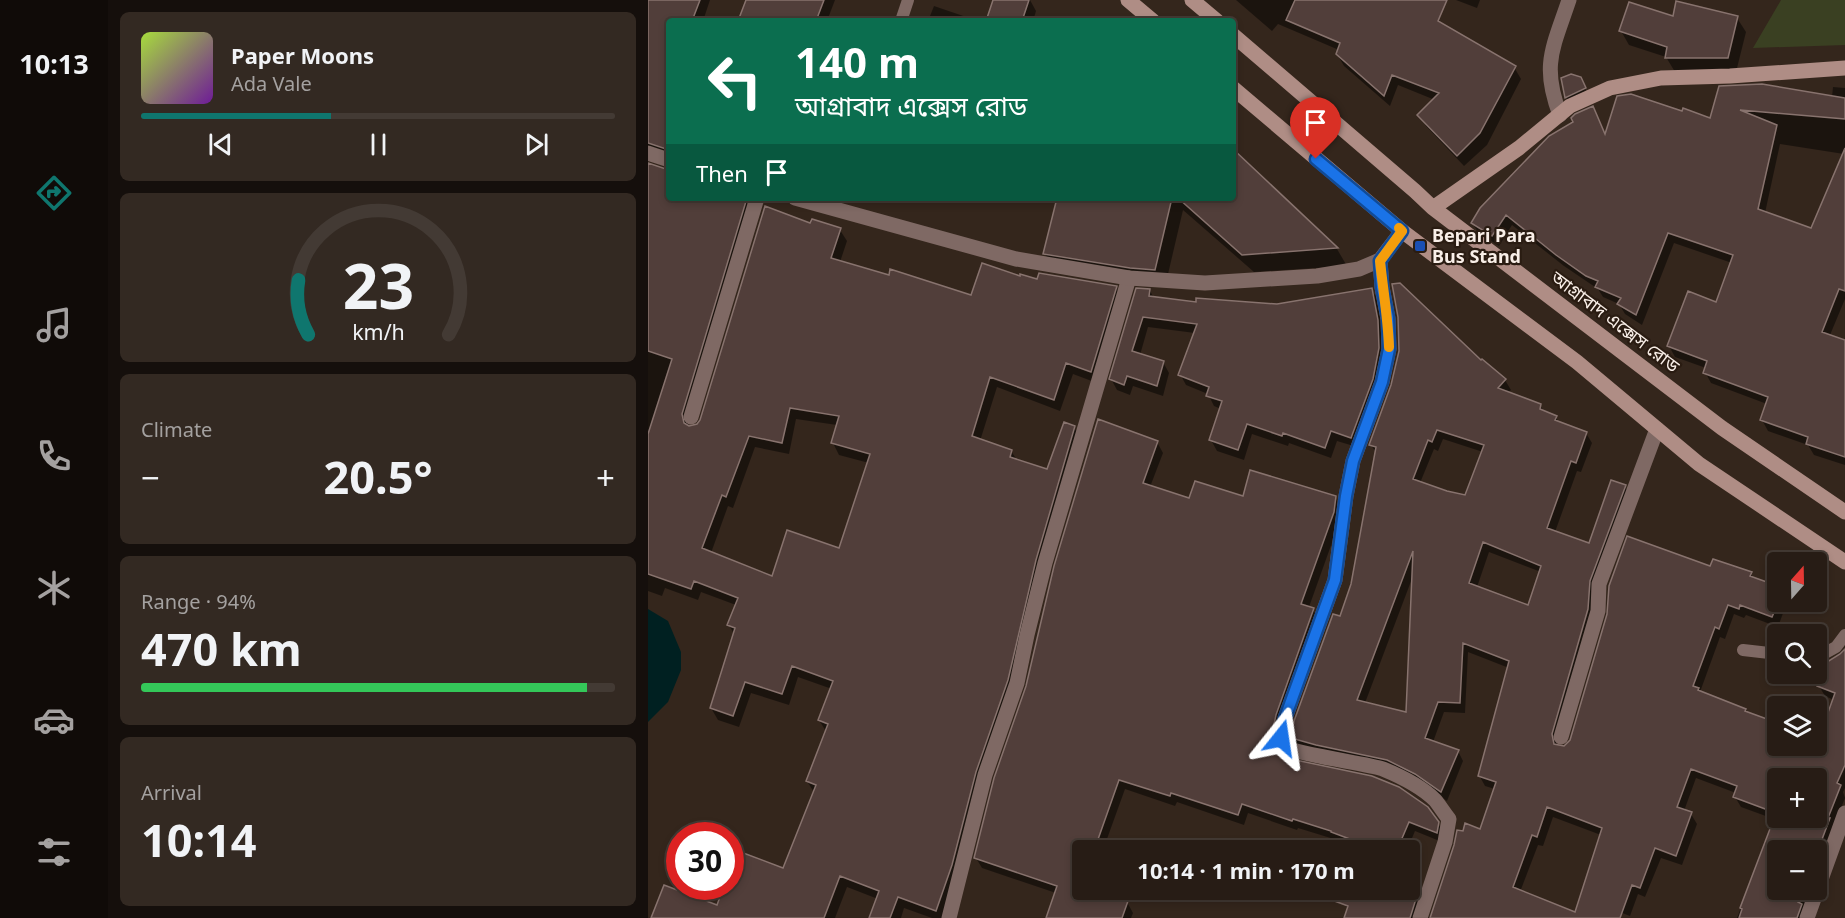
<!DOCTYPE html>
<html lang="en">
<head>
<meta charset="utf-8">
<style>
	:root { --surface:#271c15; --page:#332922; --text:#f1f3f6; --muted:#a4a1a0; --line:#433a34; --accent:#0f766e }
	body { margin:0; font-family:"Noto Sans","Noto Sans Bengali",sans-serif; background:var(--page); color:var(--text); height:100vh; display:flex; flex-direction:column; font-size:22px; white-space:nowrap }
	* { box-sizing:border-box; margin:0 }
	p { font-size:20px; color:var(--muted) }
	.icon { flex:none; width:33px; height:33px; fill:none; stroke:currentColor; stroke-width:2; stroke-linecap:round; stroke-linejoin:round }
	.map { position:relative; flex:1; overflow:hidden }
	.details { display:flex; flex-direction:column; gap:12px; padding:12px; background:#150f0c; width:540px }
	.details>* { flex:none }
	.guide { position:absolute; left:18px; top:18px; width:570px; height:183px; border-radius:6px; box-shadow:0 3px 9px #0003,0 0 0 2px var(--line); background:#0b6e4f; color:#fff; overflow:hidden }
	.needle { width:39px; rotate:20deg }
	.fabs { position:absolute; left:1119px; top:552px; display:grid; gap:12px }
	.fabs a { display:grid; place-items:center; width:60px; height:60px; border-radius:6px; background:var(--surface); box-shadow:0 3px 9px #0003,0 0 0 2px var(--line); font-size:30px }
	.speed { position:absolute; left:18px; top:822px; display:flex; gap:12px; font-size:30px; font-weight:700; text-align:center }
	.speed>* { display:grid; place-content:center; width:78px; height:78px; border-radius:50%; background:var(--surface); box-shadow:0 3px 9px #0003,0 0 0 2px var(--line); line-height:1 }
	.speed .limit { border:9px solid #d22; background:#fff; color:#111 }
	.pin { position:absolute; display:grid; place-items:center; width:51px; height:51px; color:#fff; margin:-62px -26px; border-radius:50% 50% 50% 0; rotate:-45deg; box-shadow:0 0 6px #0007 }
	.pin .icon { rotate:45deg }
	.me { position:absolute; width:66px; margin:-33px; rotate:15deg; stroke-linejoin:round; filter:drop-shadow(0 0 4px #0008) }
	.turn { display:flex; align-items:center; gap:21px; height:126px; padding:0 30px; font-size:27px }
	.turn .icon { width:78px; height:78px; stroke-width:2.5 }
	.turn b { display:block; font-size:42px; line-height:51px }
	.then { display:flex; align-items:center; height:57px; padding:0 30px; background:#0003; gap:12px; font-size:22px }
	.big { font-size:45px; font-weight:700; line-height:1.1 }
	.details .widget { flex:1; display:flex; flex-direction:column; justify-content:center; gap:9px; min-width:0; padding:0 21px; border-radius:9px; background:var(--page) }
	.details .dial { align-items:center; gap:0 }
	.dial svg { height:156px; overflow:visible; fill:none; stroke:var(--line); stroke-width:7; stroke-linecap:round; text-anchor:middle }
	.dial text { fill:var(--text); stroke:none }
	.song { display:flex; align-items:center; gap:18px }
	.cover { width:72px; height:72px; border-radius:9px; background:linear-gradient(135deg,hsl(80 70% 55%),hsl(280 70% 35%)) }
	.played { height:6px; border-radius:3px; background:linear-gradient(90deg,var(--accent) 40%,var(--line) 40%) }
	.keys { display:flex; justify-content:space-around; direction:ltr }
	.heat { display:flex; justify-content:space-between; align-items:center; font-size:33px; direction:ltr }
	.charge { height:9px; border-radius:4px; background:linear-gradient(90deg,#34c759 94%,var(--line) 0) }
	.trip { position:absolute; left:424px; top:840px; width:348px; height:60px; border-radius:6px; background:var(--surface); box-shadow:0 3px 9px #0003,0 0 0 2px var(--line); font-weight:700; line-height:60px; text-align:center }
	main { display:flex; flex:1; min-height:0 }
	.tabs { display:flex; flex-direction:column; width:108px; justify-content:space-around; align-items:center; background:#100b08; color:var(--muted) }
	.tabs .icon { width:42px; height:42px }
	.tabs .selected { color:var(--accent) }
	.tabs b { font-size:27px; color:var(--text) }
	.map>svg:first-child { display:block }
</style>
</head>
<body>
<main>
<nav class="tabs">
<b>10:13</b>
<svg class="icon selected" aria-label="directions" viewBox="0 0 24 24"><path d="M12 3l9 9-9 9-9-9zM9 14v-3h6M13 9l2 2-2 2"/></svg>
<svg class="icon" aria-label="music" viewBox="0 0 24 24"><path d="M9 18V5l10-2v13"/><circle cx="6" cy="18" r="3"/><circle cx="16" cy="16" r="3"/></svg>
<svg class="icon" aria-label="phone" viewBox="0 0 24 24"><path d="M5 4h4l2 5-3 2q2 4 5 5l2-3 5 2v4C11 20 4 13 5 4z"/></svg>
<svg class="icon" aria-label="climate" viewBox="0 0 24 24"><path d="M12 3v18M4 7l16 10M4 17L20 7"/></svg>
<svg class="icon" aria-label="car" viewBox="0 0 24 24"><path d="M5 17H2v-5l4-1 3-4h7l3 4 3 1v5h-3M9 17h6M6 11h13"/><circle cx="7" cy="17" r="2"/><circle cx="17" cy="17" r="2"/></svg>
<svg class="icon" aria-label="filters" viewBox="0 0 24 24"><path d="M4 7h16M4 17h16"/><circle cx="9" cy="7" r="2"/><circle cx="15" cy="17" r="2"/></svg>
</nav>
<section class="details">
<div class="widget">
<div class="song"><i class="cover"></i><div><b>Paper Moons</b><p>Ada Vale</p></div></div>
<div class="played"></div>
<div class="keys"><svg class="icon" aria-label="previous" viewBox="0 0 24 24"><path d="M18 5L8 12l10 7zM5 5v14"/></svg><svg class="icon" aria-label="pause" viewBox="0 0 24 24"><path d="M8 5v14M16 5v14"/></svg><svg class="icon" aria-label="next" viewBox="0 0 24 24"><path d="M6 5l10 7-10 7zM19 5v14"/></svg></div>
</div>
<div class="widget dial"><svg viewBox="0 0 100 80">
<path d="M14 69A42 42 0 1 1 86 69"/>
<path d="M14 69A42 42 0 0 1 9 41" stroke="#0f766e"/>
<text x="50" y="56" font-size="32" font-weight="700">23</text>
<text x="50" y="72" font-size="11">km/h</text>
</svg></div>
<div class="widget"><p>Climate</p>
<div class="heat"><a>−</a><b class="big">20.5°</b><a>+</a></div>
</div>
<div class="widget"><p>Range · 94%</p><b class="big">470 km</b><div class="charge"></div></div>
<div class="widget"><p>Arrival</p><b class="big">10:14</b></div>
</section>
<div class="map">
<svg width="1197" height="918" viewBox="0 0 1197 918">
	<rect width="100%" height="100%" fill="#34261c"/>
	<!-- green -->
	<path fill="#3a4022" d="M1133,0H1197V45L1105,48Z"/>
	<!-- water -->
	<path fill="#002021" d="M0,609L20,621L33,652V670L20,702L0,722Z"/>
	<!-- shadow -->
	<path fill="#0007" fill-rule="evenodd" d="M0,0H62L55,21H21V159L0,158Z
		M100,0H187L179,21H91Z
		M346,0H382L388,11L385,21H340Z
		M588,0H752L866,67L873,79L839,145L816,166L778,126L771,115L787,100L750,85L742,106L696,66L689,54L691,50L630,24L624,31Z
		M808,0H832L829,8Z
		M286,6L330,21H280Z
		M1026,18H1089L1098,32L1088,72H1027L1018,57L981,45L973,31Z
		M935,84L939,93L921,102L918,97Z
		M1185,87L1197,88V299L1182,335L1197,342V465L1166,455L1160,445L1120,431L1114,420L1119,404L1063,383L1057,372L1058,368L1027,357L1021,346L1069,304L1084,263L1026,243L994,325L977,314L971,304L955,297L950,289L916,266L864,225L851,246L831,233L824,223L945,108L958,135L1063,120L1072,88L1184,97ZM1132,144L1196,154L1164,230L1117,213Z
		M585,151L689,249L699,266L606,272L535,210L517,287L407,271L397,254L410,198H585Z
		M0,165L21,171V198H99L98,201L104,212L40,426L45,428L54,421L163,225L192,230L199,241L192,262L324,297L373,278L468,287L474,299L449,383L425,374L412,411L349,387L332,441L363,451L369,460L400,471L426,427L433,439L296,918H284L256,908L253,918H222L230,899L199,887L187,918H5L70,907L82,886L135,870L167,794L159,781L179,733L171,720L184,689L150,677L141,705L103,693L91,727L70,720L63,708L86,634L81,625L88,605L53,592L50,600L17,588L14,596L0,591ZM148,419L189,425L185,443L191,455L221,463L192,550L125,578L63,553L80,506L85,508L107,447L141,454Z
		M723,289L730,300L736,332V360L709,447L689,441L683,458L641,443L640,446L604,434L596,460L569,451L563,440L573,409L566,406L560,394L538,385L532,374L547,333L500,327L492,355L515,362L521,373L515,396L485,386L482,395L469,390L463,379L502,291L506,298L549,303L629,305Z
		M833,362L857,380L863,390L860,393L892,405L896,412L908,417L911,423L938,433L944,443L933,472L929,471L907,532L942,545L977,486L982,497L908,746L916,748L1063,568L1102,574L1130,602H1139L1130,627L1098,615L1096,618L1086,614L1077,639L1072,637L1052,692L1097,710L1130,746H1168V738L1171,739L1186,700L1177,696L1171,686L1197,660V788L1195,792L1197,798L1168,871V850H1130V890H1164L1158,918H1089L1126,819L1093,807L1087,797L1088,793L1048,778L1036,811L1043,814L1049,824L1034,865L1013,858L997,897L990,894L982,916L969,911L966,918H784L833,831L847,789L837,786L831,775L861,668L820,652L817,713L796,712L785,742L810,751L815,761L799,801L775,784L651,748L645,737L705,584L729,454L723,445ZM795,439L835,452L817,497L772,483L786,449L790,451ZM841,552L893,572L881,607L829,587ZM765,576L759,714L717,703ZM1130,778H1168V818H1130ZM905,817L953,835L928,913L872,892L890,845L895,846Z
		M509,442L515,453L502,487L542,500L687,497L693,508L691,523L661,607L665,610L671,620L633,726L629,753L637,759L789,822L796,833L794,842L767,831L759,850H709L689,840L650,828L649,830L600,813L596,825L529,802L527,806L477,789L455,850H435L434,893L437,894L438,890H446L479,902L485,913L483,918H399L408,893L334,868L328,858Z
		M762,881L772,884L778,895L771,918H697L700,909L697,904L702,890H762Z"/>
	<!-- building -->
	<path fill="#513e3a" stroke="#88736e" stroke-width="1.5" fill-rule="evenodd" d="M0,0H52L44,21H21V150L0,143Z
		M98,0H176L168,21H90Z
		M345,0H381L374,21H338Z
		M647,0H799L790,21L868,66L832,133L809,156L769,115L791,93L744,75L736,96L688,54L692,43L638,20Z
		M1028,1L1090,16L1080,58H1017L1019,47L971,31L981,2L1025,16Z
		M923,74L933,77L938,88L917,98L913,78Z
		M1114,84L1197,98V119L1092,110L1129,125L1110,209L1163,228L1197,148V291L1191,289L1174,332L1197,340V457L1158,444L1160,437L1112,420L1120,397L1055,373L1059,361L1019,346L1040,291L1068,302L1085,255L1020,233L988,315L969,304L973,298L947,287L950,281L938,276L908,255L858,215L844,236L823,223L832,208L901,136L925,122L923,118L927,114L945,106L957,134L969,96L983,94L1034,111L1035,108L1062,118L1071,86Z
		M585,149L690,248L594,255L530,198H585Z
		M0,163L21,170V198H99L34,414L36,423L41,426L49,424L52,420L117,206L162,223L164,219L193,228L183,258L241,275L242,269L323,295L334,263L372,276V274L389,279L391,273L469,286L443,372L418,363L406,400L342,377L324,436L364,450L362,457L399,469L416,422L427,426L388,560L360,680L328,772L304,865L288,911L250,897L242,918H221L231,891L192,876L176,918H3L16,885L69,905L76,886H82V871L90,851L135,868L168,785L158,781L180,724L170,720L185,681L144,666L134,694L97,682L85,716L62,708L87,628L79,625L90,598L46,581L43,589L0,574V434L24,359L0,351ZM142,408L191,416L183,443L222,454L191,548L139,530L124,576L54,548L74,495L78,497L101,436L134,443Z
		M409,198H524L507,270L482,268L395,254Z
		M752,283L833,360L834,359L858,379L850,388L893,404L892,409L909,416L907,420L939,432L928,463L923,461L899,528L941,543L963,480L978,485L942,581L940,609L904,734L906,744L916,746L922,740L959,614L961,586L979,536L1062,566L1065,559L1104,572L1102,576L1130,586V603L1124,617L1092,605L1091,609L1080,605L1071,629L1067,627L1045,686L1051,688L1050,690L1098,709L1097,711L1130,723V746H1168L1187,693L1169,686L1179,662L1192,654L1197,649V765L1189,783L1193,785L1180,818H1182L1170,850H1130V890H1154L1150,902L1154,904L1149,918H1091L1094,909L1092,908L1128,813L1085,797L1089,786L1043,769L1029,807L1044,812L1028,856L1007,848L992,888L984,885L972,918H782L806,845L809,830L815,831L817,823L832,829L848,782L830,776L861,661L815,643L812,703L790,702L777,738L811,750L793,792L767,774L739,760L668,745L643,738L646,721L685,614L692,616L703,584L728,447L721,445L743,385L751,351L750,317L744,284ZM789,430L836,445L817,495L799,491L765,479L780,440L784,442ZM835,542L893,566L880,605L821,583ZM765,551L758,712L709,700ZM1130,778H1168V818H1130ZM899,807L954,828L927,912L865,887L884,835L889,837Z
		M488,288L502,289L501,296L548,302V298L629,304L724,288L730,320L731,348L725,379L703,438L683,431L677,448L635,433L634,436L599,424L590,450L561,440L574,401L558,396L561,387L530,375L549,324L495,317L484,351L516,361L509,386L479,376L476,385L461,379Z
		M450,419L510,441L495,483L541,498L547,481L595,496L602,470L688,496L686,512L653,604L666,608L628,715L624,734L625,745L630,753L638,758L724,776L751,787L780,807L791,822L789,833L761,822L749,850H703L707,841L683,832V831L645,819L644,821L594,804L590,815L523,793L522,796L471,780L448,845L435,841V882L432,890H446L480,901L474,918H398L409,886L326,858L346,778L378,686L406,566Z
		M762,879L773,883L762,918H696L700,906L662,892V890H762Z"/>
	<g fill="none" stroke-linecap="round" stroke-linejoin="round">
		<!-- service -->
		<path stroke="#7f6964" stroke-width="12" d="M253,21L260,0
			M1095,650L1130,654
			M1168,658L1188,647L1197,635"/>
		<!-- minor -->
		<path stroke="#7f6964" stroke-width="15" d="M912,115C893,65 905,48 921,0
			M732,260L734,287L740,319L741,349L734,382L705,461L698,496L687,580L637,718C636,726 630,738 636,745C642,754 718,763 735,769C752,776 774,787 787,800C792,806 796,813 801,819L797,842L772,918
			M43,417L109,198
			M913,737L950,611L951,584L1009,429
			M301,918L337,775L369,683L379,635L397,563L481,278
			M1159,918L1197,813"/>
		<!-- tertiary -->
		<path stroke="#7f6964" stroke-width="15" d="M0,153L21,160
			M147,198L368,259L481,278L557,283L669,276L711,269L732,260L754,231"/>
		<!-- secondary -->
		<path stroke="#af8d85" stroke-width="15" d="M480,0L505,21
			M544,0L569,21
			M585,35L767,191L785,208L1074,428L1197,512
			M585,88L754,231L929,362L1051,464L1197,562
			M785,208L871,148L922,106L962,88L1013,78L1082,76L1197,68"/>
	</g>
	<g fill="none" stroke-linecap="round" stroke-linejoin="round">
		<!-- route casing -->
		<g stroke="#114b97" stroke-width="15">
			<path id="route" d="M633,738L637,718L687,580L698,496L705,461L734,382L741,349L740,318L734,287L732,261L754,231L668,159"/>
		</g>
		<!-- route -->
		<use href="#route" stroke="#1a73e8" stroke-width="10"/>
		<!-- slow -->
		<path stroke="#f59e0b" stroke-width="10" d="M741,347C740,318 735,290 732,261L754,231L751,228"/>
	</g>
	<!-- markers -->
	<rect fill="#1a4fb4" stroke="#2a1c12" stroke-width="2" x="766" y="240" width="12" height="12" rx="3"/>
	<g text-anchor="middle" stroke-width="4.5" stroke-linejoin="round" paint-order="stroke">
		<!-- poi labels -->
		<g font-size="18" font-weight="bold" fill="#f9efe8" stroke="#2a1c12" text-anchor="start">
			<text x="784" y="242">Bepari Para<tspan x="784" dy="21">Bus Stand</tspan></text>
		</g>
		<!-- street labels -->
		<g font-size="18" fill="#f9efe8" stroke="#2a1c12">
			<text transform="translate(967 322) rotate(37)" y="6">আগ্রাবাদ এক্সেস রোড</text>
		</g>
	</g>
</svg>
<div class="fabs">
<a><svg class="needle" viewBox="-14 -14 28 28"><path d="M0-13l5 13h-10z" fill="#e53935"/><path d="M0 13l5-13h-10z" fill="#a4a1a0"/></svg></a>
<a><svg class="icon" aria-label="search" viewBox="0 0 24 24"><circle cx="10" cy="10" r="6"/><path d="M15 15l6 6"/></svg></a>
<a><svg class="icon" aria-label="layers" viewBox="0 0 24 24"><path d="M12 4l9 5-9 5-9-5zM3 14l9 5 9-5"/></svg></a>
<a>+</a>
<a>−</a>
</div>
<div class="speed"><div class="limit">30</div></div>
<div class="pin" style="left:668px;top:159px;background:#d93025"><svg class="icon" aria-label="arrive" viewBox="0 0 24 24"><path d="M6 21V4h12l-3 4 3 4H6"/></svg></div>
<svg class="me" style="left:633px;top:738px" viewBox="-20 -20 40 40"><path d="M0-17L14 15 0 8-14 15z" fill="#1a73e8" stroke="#fff" stroke-width="4"/></svg>
<div class="trip">10:14 · 1 min · 170 m</div>
<div class="guide">
<div class="turn"><svg class="icon" aria-label="left" viewBox="0 0 24 24"><path d="M17 20v-9H6M10 6l-5 5 5 5"/></svg><div><b>140 m</b>আগ্রাবাদ এক্সেস রোড</div></div>
<div class="then">Then<svg class="icon" aria-label="arrive" viewBox="0 0 24 24"><path d="M6 21V4h12l-3 4 3 4H6"/></svg></div>
</div>
</div>
</main>
</body>
</html>
